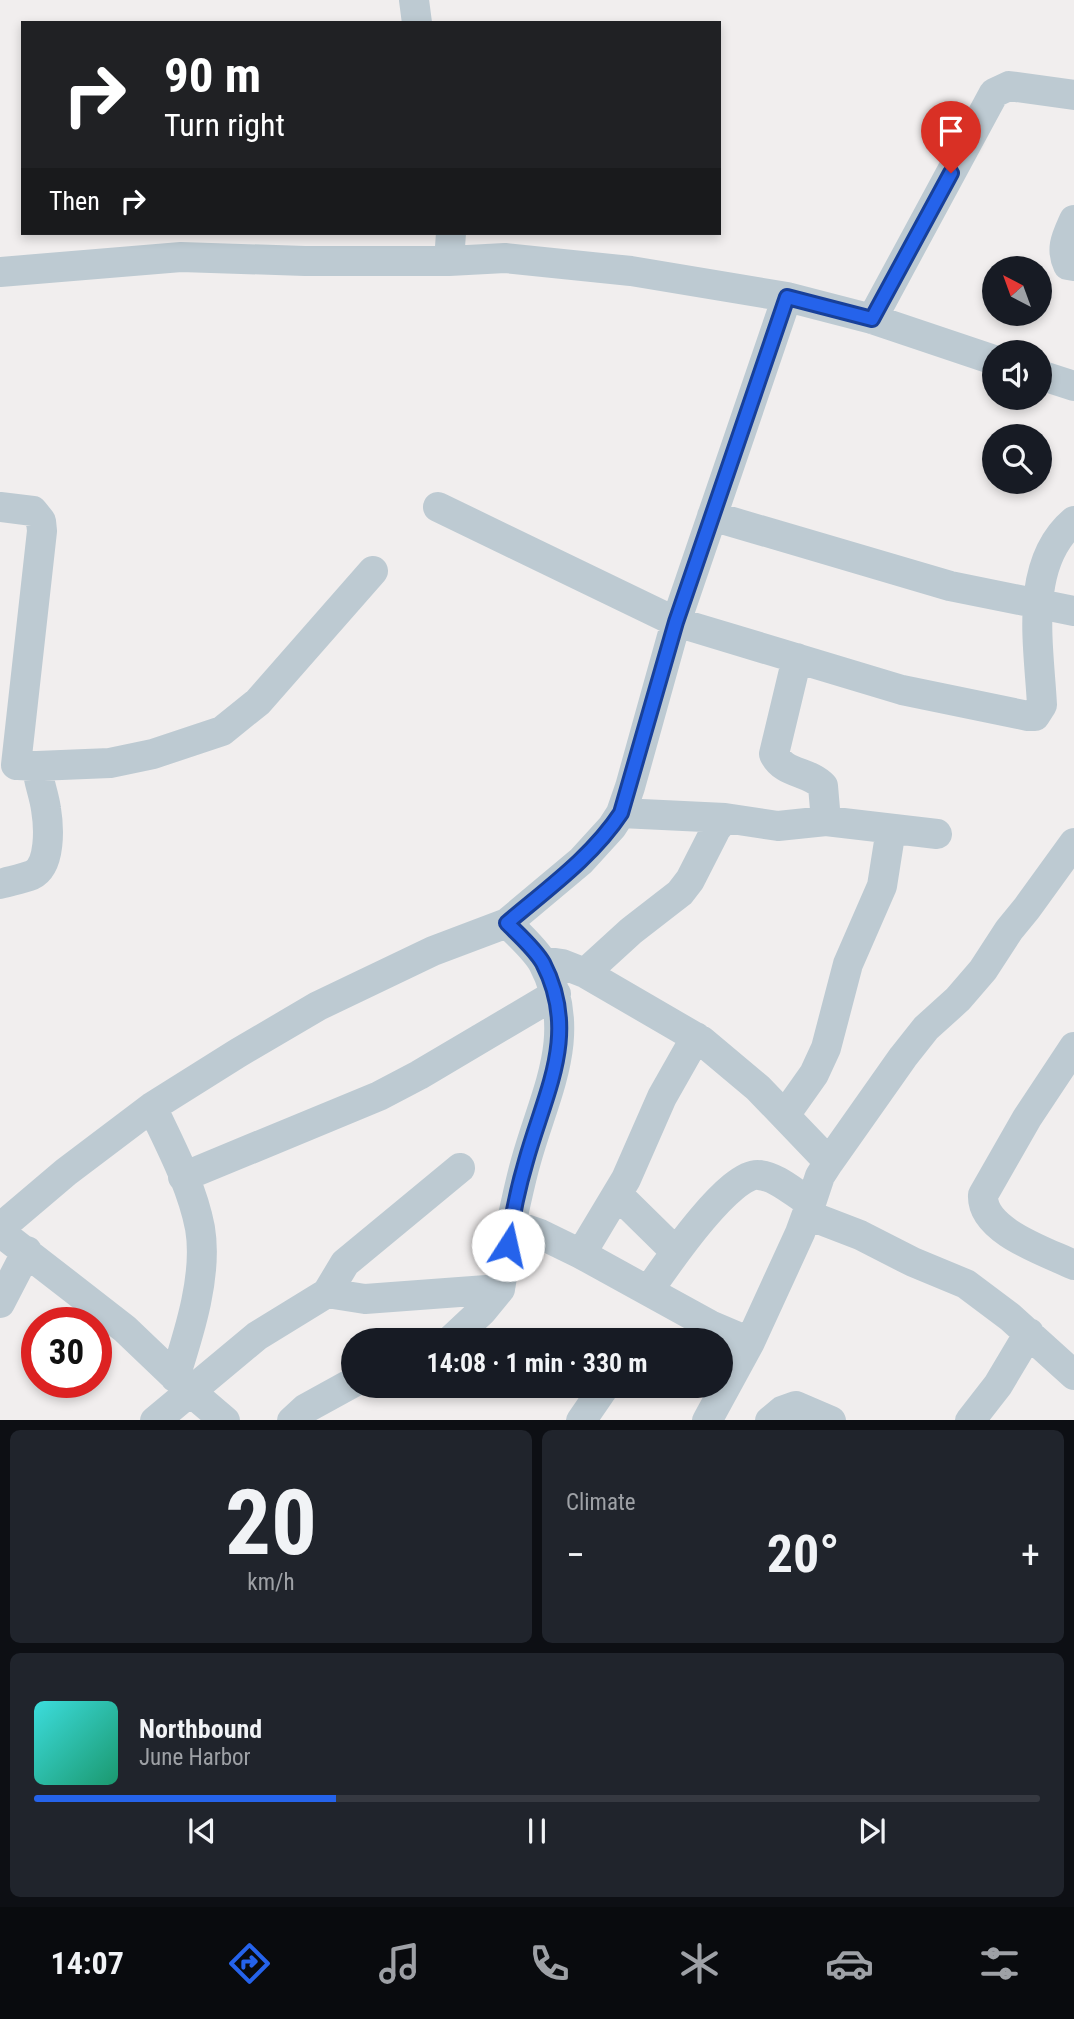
<!DOCTYPE html>
<html lang="en">
<head>
<meta charset="utf-8">
<style>
	:root { --surface:#171b24; --page:#20242c; --text:#f1f3f6; --muted:#9ea1a6; --line:#363941; --accent:#2563eb }
	body { margin:0; font-family:"Roboto Condensed",sans-serif; background:var(--page); color:var(--text); height:100vh; display:flex; flex-direction:column; font-size:26px; white-space:nowrap }
	* { box-sizing:border-box; margin:0 }
	p { font-size:23px; color:var(--muted) }
	.icon { flex:none; width:38px; height:38px; fill:none; stroke:currentColor; stroke-width:2; stroke-linecap:round; stroke-linejoin:round }
	.map { position:relative; height:1420px; overflow:hidden }
	.side { display:flex; flex-direction:column; gap:10px; padding:10px; background:#0d0f14; flex:1 }
	.side>* { flex:none }
	.top-card { position:absolute; left:21px; top:21px; width:700px; height:214px; border-radius:0px; box-shadow:0 4px 10px #0003; background:#202124; color:#fff; overflow:hidden }
	.needle { width:46px; rotate:319deg }
	.controls { position:absolute; left:982px; top:256px; display:grid; gap:14px }
	.controls a { display:grid; place-items:center; width:70px; height:70px; border-radius:50%; background:var(--surface); box-shadow:0 4px 10px #0003; font-size:35px }
	.speed { position:absolute; left:21px; top:1307px; display:flex; gap:14px; font-size:35px; font-weight:700; text-align:center }
	.speed>* { display:grid; place-content:center; width:91px; height:91px; border-radius:50%; background:var(--surface); box-shadow:0 4px 10px #0003; line-height:1 }
	.speed .limit { border:10px solid #d22; background:#fff; color:#111 }
	.pin { position:absolute; display:grid; place-items:center; width:60px; height:60px; color:#fff; margin:-72px -30px; border-radius:50% 50% 50% 0; rotate:-45deg; box-shadow:0 0 7px #0007 }
	.pin .icon { rotate:45deg }
	.me { position:absolute; width:77px; margin:-38px; rotate:10deg; stroke-linejoin:round; filter:drop-shadow(0 0 5px #0008) }
	.turn { display:flex; align-items:center; gap:24px; height:147px; padding:0 28px; font-size:32px }
	.turn .icon { width:91px; height:91px; stroke-width:2.5 }
	.turn b { display:block; font-size:49px; line-height:60px }
	.then { display:flex; align-items:center; height:66px; padding:0 28px; background:#0003; gap:14px; font-size:26px }
	.big { font-size:52px; font-weight:700; line-height:1.1 }
	.side .tile { flex:1; display:flex; flex-direction:column; justify-content:center; gap:10px; min-width:0; padding:0 24px; border-radius:10px; background:var(--page) }
	.side .dial { align-items:center; gap:0 }
	.dial b { font-size:91px; line-height:1 }
	.song { display:flex; align-items:center; gap:21px }
	.cover { width:84px; height:84px; border-radius:10px; background:linear-gradient(135deg,hsl(180 70% 55%),hsl(160 70% 35%)) }
	.played { height:7px; border-radius:4px; background:linear-gradient(90deg,var(--accent) 30%,var(--line) 30%) }
	.keys { display:flex; justify-content:space-around; direction:ltr }
	.heat { display:flex; justify-content:space-between; align-items:center; font-size:38px; direction:ltr }
	.side .tiles { flex:1; display:grid; gap:10px; grid-template-columns:1fr 1fr }
	.tile:last-child { grid-column:span 2 }
	.trip { position:absolute; left:341px; top:1328px; width:392px; height:70px; border-radius:35px; background:var(--surface); box-shadow:0 4px 10px #0003; font-weight:700; line-height:70px; text-align:center }
	.tabs { display:flex; height:112px; justify-content:space-around; align-items:center; background:#090b0e; color:var(--muted) }
	.tabs .icon { width:49px; height:49px }
	.tabs .on { color:var(--accent) }
	.tabs b { font-size:32px; color:var(--text) }
	.map>svg:first-child { display:block }
</style>
</head>
<body>
<div class="map">
<svg width="1074" height="1421" viewBox="0 0 1074 1421">
	<rect width="100%" height="100%" fill="#f1eeee"/>
	<g fill="none" stroke-linecap="round" stroke-linejoin="round">
		<!-- minor -->
		<path stroke="#bdcad2" stroke-width="30" d="M414,0L417,23
			M1074,220C1067,236 1060,248 1068,265L1074,266
			M449,261L451,233
			M0,272L181,257L305,261H449L505,258L631,271L787,297L872,319L994,360
			M872,319L994,93L1009,86L1074,95
			M1040,375L1074,386
			M0,507L33,511L41,521L42,531L16,765
			M438,507L676,622L902,690L1028,716H1035L1042,705C1039,646 1023,564 1074,521
			M712,516L950,586L1074,611
			M797,658L774,754C783,774 809,771 823,786L826,821
			M37,766L110,763L153,754L222,731L258,702L373,571
			M621,813L725,818L778,826L826,821L937,834
			M0,884C10,881 22,879 32,875C51,866 49,827 46,809C44,794 38,781 37,766L18,765
			M507,923C519,935 535,949 543,963C580,1034 545,1092 526,1161C520,1182 516,1203 511,1224L540,1234L581,1254L710,1325L750,1342
			M542,961L562,964L585,973L702,1041L758,1088L829,1162
			M585,973L631,931L680,893L690,880L716,829L725,818
			M1074,1047L1027,1118L983,1195C981,1231 1047,1252 1074,1265
			M152,1107C170,1145 192,1186 200,1228C208,1275 189,1333 175,1377
			M785,1115L814,1074L826,1048L848,964L882,886L891,829
			M183,1177L379,1096L419,1075L556,994
			M617,1194L676,1252
			M808,1215L860,1235L913,1262L966,1284L1010,1317L1074,1375
			M0,1228L66,1172L152,1107L238,1053L318,1006L433,951L507,923L581,861L612,827L621,813L630,787L676,622L787,297
			M0,1232L125,1329L191,1392L225,1421
			M581,1254L626,1179L662,1097L696,1037
			M649,1290C665,1267 730,1171 759,1175C778,1177 795,1194 811,1203L820,1176L829,1162L903,1057L926,1028L958,999L983,970L1009,930L1027,908L1074,843
			M327,1293L365,1299L500,1289
			M0,1303L27,1251
			M451,1340L482,1311L500,1289L511,1224
			M155,1421L257,1336L327,1293L345,1263L460,1168
			M292,1421L305,1409L354,1382
			M581,1421L605,1386
			M707,1421L750,1342L800,1233L811,1203
			M770,1421L782,1411L796,1406L831,1421
			M970,1421L998,1385L1029,1333"/>
	</g>
	<g fill="none" stroke-linecap="round" stroke-linejoin="round">
		<!-- route casing -->
		<g stroke="#184099" stroke-width="18">
			<path id="route" d="M508,1245C512,1217 518,1188 526,1161C545,1092 580,1034 543,963C535,949 519,935 507,923C547,889 592,857 621,813L676,622L787,297L872,319L951,173"/>
		</g>
		<!-- route -->
		<use href="#route" stroke="#2563eb" stroke-width="12"/>
	</g>
</svg>
<div class="controls">
<a><svg class="needle" viewBox="-14 -14 28 28"><path d="M0-13l5 13h-10z" fill="#e53935"/><path d="M0 13l5-13h-10z" fill="#9ea1a6"/></svg></a>
<a><svg class="icon" aria-label="sound" viewBox="0 0 24 24"><path d="M4 9h4l5-4v14l-5-4H4zM17 9q2 3 0 6"/></svg></a>
<a><svg class="icon" aria-label="search" viewBox="0 0 24 24"><circle cx="10" cy="10" r="6"/><path d="M15 15l6 6"/></svg></a>
</div>
<div class="speed"><div class="limit">30</div></div>
<div class="pin" style="left:951px;top:173px;background:#d93025"><svg class="icon" aria-label="arrive" viewBox="0 0 24 24"><path d="M6 21V4h12l-3 4 3 4H6"/></svg></div>
<svg class="me" style="left:508px;top:1245px" viewBox="-20 -20 40 40"><circle r="19" fill="#fff"/><path d="M0-13L10 11 0 6-10 11z" fill="#2563eb"/></svg>
<div class="trip">14:08 · 1 min · 330 m</div>
<div class="top-card">
<div class="turn"><svg class="icon" aria-label="right" viewBox="0 0 24 24"><path d="M7 20v-9h11M14 6l5 5-5 5"/></svg><div><b>90 m</b>Turn right</div></div>
<div class="then">Then<svg class="icon" aria-label="right" viewBox="0 0 24 24"><path d="M7 20v-9h11M14 6l5 5-5 5"/></svg></div>
</div>
</div>
<section class="side">
<div class="tiles">
<div class="tile dial"><b>20</b><p>km/h</p></div>
<div class="tile"><p>Climate</p>
<div class="heat"><a>−</a><b class="big">20°</b><a>+</a></div>
</div>
<div class="tile">
<div class="song"><i class="cover"></i><div><b>Northbound</b><p>June Harbor</p></div></div>
<div class="played"></div>
<div class="keys"><svg class="icon" aria-label="previous" viewBox="0 0 24 24"><path d="M18 5L8 12l10 7zM5 5v14"/></svg><svg class="icon" aria-label="pause" viewBox="0 0 24 24"><path d="M8 5v14M16 5v14"/></svg><svg class="icon" aria-label="next" viewBox="0 0 24 24"><path d="M6 5l10 7-10 7zM19 5v14"/></svg></div>
</div>
</div>
</section>
<nav class="tabs">
<b>14:07</b>
<svg class="icon on" aria-label="directions" viewBox="0 0 24 24"><path d="M12 3l9 9-9 9-9-9zM9 14v-3h6M13 9l2 2-2 2"/></svg>
<svg class="icon" aria-label="music" viewBox="0 0 24 24"><path d="M9 18V5l10-2v13"/><circle cx="6" cy="18" r="3"/><circle cx="16" cy="16" r="3"/></svg>
<svg class="icon" aria-label="phone" viewBox="0 0 24 24"><path d="M5 4h4l2 5-3 2q2 4 5 5l2-3 5 2v4C11 20 4 13 5 4z"/></svg>
<svg class="icon" aria-label="climate" viewBox="0 0 24 24"><path d="M12 3v18M4 7l16 10M4 17L20 7"/></svg>
<svg class="icon" aria-label="car" viewBox="0 0 24 24"><path d="M5 17H2v-5l4-1 3-4h7l3 4 3 1v5h-3M9 17h6M6 11h13"/><circle cx="7" cy="17" r="2"/><circle cx="17" cy="17" r="2"/></svg>
<svg class="icon" aria-label="filters" viewBox="0 0 24 24"><path d="M4 7h16M4 17h16"/><circle cx="9" cy="7" r="2"/><circle cx="15" cy="17" r="2"/></svg>
</nav>
</body>
</html>
